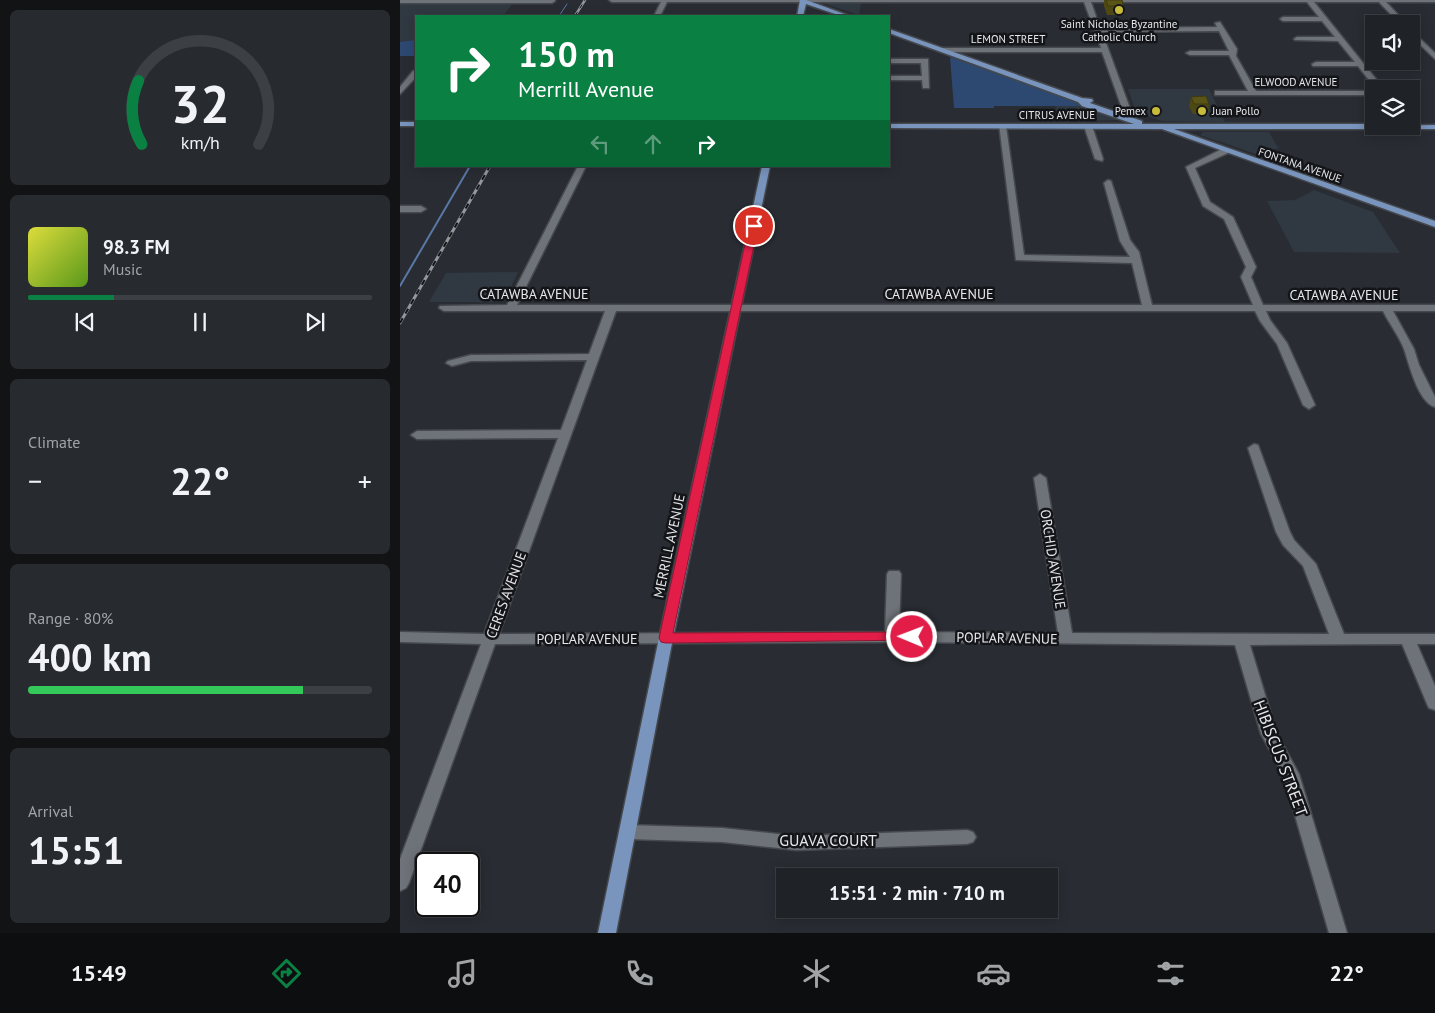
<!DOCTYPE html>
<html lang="en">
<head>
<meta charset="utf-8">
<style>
	:root { --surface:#1f2226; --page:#272a2e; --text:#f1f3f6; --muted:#a1a4a7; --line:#3c3f43; --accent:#0b8043 }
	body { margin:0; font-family:"PT Sans",sans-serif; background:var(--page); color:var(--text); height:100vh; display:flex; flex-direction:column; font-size:19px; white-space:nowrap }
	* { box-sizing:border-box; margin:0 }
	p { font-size:16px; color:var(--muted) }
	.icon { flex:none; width:28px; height:28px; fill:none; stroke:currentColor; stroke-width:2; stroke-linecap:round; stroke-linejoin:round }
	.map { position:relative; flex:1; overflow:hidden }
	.details { display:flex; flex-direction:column; gap:10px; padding:10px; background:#111315; width:400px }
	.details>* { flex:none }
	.top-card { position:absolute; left:15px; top:15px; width:475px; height:152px; border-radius:0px; box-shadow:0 2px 12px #0003,0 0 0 1px var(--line); background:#0b8043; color:#fff; overflow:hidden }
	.controls { position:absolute; left:965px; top:15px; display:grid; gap:10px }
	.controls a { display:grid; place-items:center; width:55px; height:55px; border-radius:0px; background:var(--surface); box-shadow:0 2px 12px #0003,0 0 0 1px var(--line); font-size:25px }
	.speed { position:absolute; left:15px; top:852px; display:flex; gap:10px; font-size:25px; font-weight:700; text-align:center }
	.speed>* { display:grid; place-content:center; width:65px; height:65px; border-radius:50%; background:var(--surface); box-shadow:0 2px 12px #0003,0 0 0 1px var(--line); line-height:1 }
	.speed .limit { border:2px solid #111; border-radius:8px; background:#fff; color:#111 }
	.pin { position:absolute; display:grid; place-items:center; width:42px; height:42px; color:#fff; margin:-21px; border:2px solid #fff; border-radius:50%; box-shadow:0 1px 5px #0007 }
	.me { position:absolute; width:55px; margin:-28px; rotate:271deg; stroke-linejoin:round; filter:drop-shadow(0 0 4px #0008) }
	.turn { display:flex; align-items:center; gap:18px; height:105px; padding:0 20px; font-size:22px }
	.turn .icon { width:65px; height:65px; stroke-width:2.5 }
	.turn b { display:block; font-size:35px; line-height:42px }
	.lanes { display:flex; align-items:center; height:48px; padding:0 20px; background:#0003; justify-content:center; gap:25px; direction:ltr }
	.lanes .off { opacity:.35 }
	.big { font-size:38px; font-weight:800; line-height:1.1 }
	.details .tile { flex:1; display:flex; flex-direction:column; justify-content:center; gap:8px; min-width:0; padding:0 18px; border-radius:8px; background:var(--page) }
	.details .dial { align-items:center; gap:0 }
	.dial svg { height:130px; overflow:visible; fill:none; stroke:var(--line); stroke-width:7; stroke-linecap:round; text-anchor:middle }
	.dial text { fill:var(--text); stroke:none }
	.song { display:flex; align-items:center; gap:15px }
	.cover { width:60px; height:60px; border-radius:8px; background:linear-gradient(135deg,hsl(60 70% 55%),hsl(90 70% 35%)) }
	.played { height:5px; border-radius:2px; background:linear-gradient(90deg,var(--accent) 25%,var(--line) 25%) }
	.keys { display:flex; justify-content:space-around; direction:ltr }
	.heat { display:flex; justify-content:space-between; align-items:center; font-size:28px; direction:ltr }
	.charge { height:8px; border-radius:4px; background:linear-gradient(90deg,#34c759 80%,var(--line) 0) }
	.trip { position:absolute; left:376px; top:868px; width:282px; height:50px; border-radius:0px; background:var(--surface); box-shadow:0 2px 12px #0003,0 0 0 1px var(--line); font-weight:800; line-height:50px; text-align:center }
	.menu { display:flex; height:80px; justify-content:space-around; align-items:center; background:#0c0e0f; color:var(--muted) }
	.menu .icon { width:35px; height:35px }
	.menu .on { color:var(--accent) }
	.menu b { font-size:22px; color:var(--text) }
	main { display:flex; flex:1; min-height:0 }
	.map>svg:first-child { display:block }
</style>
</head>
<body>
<main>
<section class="details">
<div class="tile dial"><svg viewBox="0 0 100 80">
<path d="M14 69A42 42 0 1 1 86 69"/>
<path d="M14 69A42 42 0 0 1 12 30" stroke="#0b8043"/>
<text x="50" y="56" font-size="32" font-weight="700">32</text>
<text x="50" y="72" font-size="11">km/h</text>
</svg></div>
<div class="tile">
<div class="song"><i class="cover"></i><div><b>98.3 FM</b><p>Music</p></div></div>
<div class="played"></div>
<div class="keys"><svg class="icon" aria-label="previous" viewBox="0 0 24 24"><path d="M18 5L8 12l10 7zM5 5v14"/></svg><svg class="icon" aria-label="pause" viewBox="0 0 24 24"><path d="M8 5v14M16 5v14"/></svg><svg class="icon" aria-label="next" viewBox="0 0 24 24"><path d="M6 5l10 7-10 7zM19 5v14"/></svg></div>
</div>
<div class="tile"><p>Climate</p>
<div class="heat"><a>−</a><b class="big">22°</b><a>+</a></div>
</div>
<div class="tile"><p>Range · 80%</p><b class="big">400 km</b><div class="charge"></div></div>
<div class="tile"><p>Arrival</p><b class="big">15:51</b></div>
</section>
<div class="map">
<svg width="1035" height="933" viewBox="0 0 1035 933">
	<rect width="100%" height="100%" fill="#292d33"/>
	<!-- built -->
	<path fill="#303841" d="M0,3H113L103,16H16V56H0Z
		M426,3H461L459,15L426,4Z
		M728,89H809L825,122L762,121L736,112Z
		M655,106H683L718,120L661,122Z
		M803,132H869L877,146L880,147L862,156L800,135Z
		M914,190L973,212L1000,253L894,252L867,201L895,200Z
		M118,272L104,302H29L46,273Z"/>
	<!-- green -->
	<path fill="#2d4971" d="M16,40V56H0V42Z
		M550,57L682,103L685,106H594V108H554Z"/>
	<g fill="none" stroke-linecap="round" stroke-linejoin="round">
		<!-- stream-far1 -->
		<path stroke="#5978a6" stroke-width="1" d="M159,16L167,4"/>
		<!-- stream -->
		<path stroke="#5978a6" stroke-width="2" d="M0,286L70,166"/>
		<!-- minor casing -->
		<g stroke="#45484d" stroke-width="3">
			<path id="minor" d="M0,0H155V1L152,3H0Z
				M209,0H1035V2H986L1007,24H1000L979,2H914L984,89H976L958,66H913L912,64L916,62H955L938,41L895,40L894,39L897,37H935L922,21H883L880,19L883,17H919L907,2H691L700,28L817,27L815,23L820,22L837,49L836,56L856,91H974V95H815V91H848L829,55H790L786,53L790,51H829L819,31L702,32L732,114L728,116L724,114L702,52H542L538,50L542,48H701L684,2H267L260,16H254L261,2H212Z
				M1011,30L1035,53V59L1011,36Z
				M489,59H528L529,88H523L522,80H489V76H522L521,63H489Z
				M13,71H16V77L0,94V87Z
				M599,124L606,126L624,255L730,257L720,241L704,183L708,180L711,181L730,240L739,252L752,305H853L841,277L846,267L824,219L803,206L786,167L822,149H828V153L795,168L810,202L833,217L856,267L851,277L863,305H1035V311H993L1014,349L1019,365L1035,397V407C1018,402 1009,364 1004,349C999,336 989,323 983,311H866L870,320L887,343L915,405L909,409L903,405L877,344L860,321L855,311H216L99,634L485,632L487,574L489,571H499L501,574L499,632L658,633L634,478L640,474L646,478L672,633L929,634L903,566L883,545L876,532L848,448L854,444L858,445L890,532L894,540L916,564L944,634H1035V644H1017L1035,686V710L1029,708L1027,704L1002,644L850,645L877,734L899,774L947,933H929L883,774L861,734L835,645L492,642L95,644L9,883L6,888L0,891V859L81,644L0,642V632L84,634L158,438L17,439L11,435L17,431L161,430L187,360L71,361L52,366L46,363L48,361L71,355L189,354L205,311H44L39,308L40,306L107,305L178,166H186L117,305H742L732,263L616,260Z
				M685,124L692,126L703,159L702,161L695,159L684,126Z
				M0,206H21L26,209L21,212H0Z
				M228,825L322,828L396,836L567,830L573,832L576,837L573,842L567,844L396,850L322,842L228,839L222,837L219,832L222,827Z"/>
		</g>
		<!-- major casing -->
		<g stroke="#45484d" stroke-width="3">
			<path id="major" d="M400,0H406L450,16H441L406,4L403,16H397Z
				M489,29L682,98L692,99L693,101L690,103L742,121V124H974V126L1035,125V129H774L1035,221V227L762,129L489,128V124H734L682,106L678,102L489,33Z
				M0,122H16V126H0Z
				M362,166H370L273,638L216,933H198L259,638Z"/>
		</g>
		<!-- minor -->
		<use href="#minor" fill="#6e7379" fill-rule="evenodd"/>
		<!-- major -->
		<use href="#major" fill="#7995be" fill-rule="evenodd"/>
		<!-- rail-far1 casing -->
		<g stroke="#94979c" stroke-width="2.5">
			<path id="rail-far1" d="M175,16L185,0"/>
		</g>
		<!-- rail casing -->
		<g stroke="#94979c" stroke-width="3">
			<path id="rail" d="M0,323L90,166"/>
		</g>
		<!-- rail-far1 -->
		<use href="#rail-far1" stroke="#141518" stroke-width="1" stroke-dasharray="4.5" stroke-linecap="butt"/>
		<!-- rail -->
		<use href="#rail" stroke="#141518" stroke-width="2" stroke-dasharray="5.5" stroke-linecap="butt"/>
	</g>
	<!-- wall -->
	<path fill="#4d4814" d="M704,0H722L723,6L722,15H707L704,6Z
		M791,97L809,104L808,114H793L789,107Z"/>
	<!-- building -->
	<path fill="#5a5417" stroke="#3f3b10" d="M706,0H722L723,6H708Z
		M806,96L809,104H794L791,97Z"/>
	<!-- route -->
	<path fill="#e11d48" stroke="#92132f" d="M354,224L358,226L273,633L512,632L516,634L518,637L516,640L266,643L261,642L259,638L349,226Z"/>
	<!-- markers -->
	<g fill="#c8bb3b" stroke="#141518" stroke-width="2">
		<circle cx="719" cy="10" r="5"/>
		<circle cx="756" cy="111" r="5"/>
		<circle cx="802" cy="111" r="5"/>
	</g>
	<g text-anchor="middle" stroke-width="5" stroke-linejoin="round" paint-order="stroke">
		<!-- far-poi labels -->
		<g font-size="11" fill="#e6e8ec" stroke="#141518">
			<text x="719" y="28">Saint Nicholas Byzantine<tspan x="719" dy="13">Catholic Church</tspan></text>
			<text x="746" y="115" text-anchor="end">Pemex</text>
			<text x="812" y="115" text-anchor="start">Juan Pollo</text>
		</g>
		<!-- far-street labels -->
		<g font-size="11" fill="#e6e8ec" stroke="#141518">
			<text x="608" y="43">LEMON STREET</text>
			<text x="896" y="86">ELWOOD AVENUE</text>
			<text x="657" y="119">CITRUS AVENUE</text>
			<text transform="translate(900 165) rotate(19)" y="4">FONTANA AVENUE</text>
		</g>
		<!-- street labels -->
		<g font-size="14" fill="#e6e8ec" stroke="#141518">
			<text x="134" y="299">CATAWBA AVENUE</text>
			<text x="539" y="299">CATAWBA AVENUE</text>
			<text x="944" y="300">CATAWBA AVENUE</text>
			<text transform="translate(269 546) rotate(-78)" y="5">MERRILL AVENUE</text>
			<text transform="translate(653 559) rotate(81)" y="5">ORCHID AVENUE</text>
			<text transform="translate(106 595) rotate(-70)" y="5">CERES AVENUE</text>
			<text transform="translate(607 638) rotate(1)" y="5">POPLAR AVENUE</text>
			<text x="187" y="644">POPLAR AVENUE</text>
		</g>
		<!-- near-street labels -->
		<g font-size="16" fill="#e6e8ec" stroke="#141518">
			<text transform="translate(881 758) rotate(69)" y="6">HIBISCUS STREET</text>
			<text x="428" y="846">GUAVA COURT</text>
		</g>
	</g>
</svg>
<div class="controls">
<a><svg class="icon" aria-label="sound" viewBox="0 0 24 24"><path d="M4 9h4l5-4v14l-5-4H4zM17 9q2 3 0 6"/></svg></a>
<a><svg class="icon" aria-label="layers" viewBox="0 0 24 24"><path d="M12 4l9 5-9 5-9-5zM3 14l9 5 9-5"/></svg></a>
</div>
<div class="speed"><div class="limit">40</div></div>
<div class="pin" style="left:354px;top:226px;background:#d93025"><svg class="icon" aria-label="arrive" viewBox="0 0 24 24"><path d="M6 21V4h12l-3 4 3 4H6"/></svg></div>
<svg class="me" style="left:512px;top:637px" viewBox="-20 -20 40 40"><circle r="17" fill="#e11d48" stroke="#fff" stroke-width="3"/><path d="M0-11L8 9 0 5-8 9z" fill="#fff"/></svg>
<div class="trip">15:51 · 2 min · 710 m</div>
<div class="top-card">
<div class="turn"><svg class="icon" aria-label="right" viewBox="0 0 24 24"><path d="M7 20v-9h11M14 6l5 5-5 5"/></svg><div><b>150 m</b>Merrill Avenue</div></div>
<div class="lanes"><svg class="icon off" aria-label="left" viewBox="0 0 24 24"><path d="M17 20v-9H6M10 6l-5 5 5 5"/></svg><svg class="icon off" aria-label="ahead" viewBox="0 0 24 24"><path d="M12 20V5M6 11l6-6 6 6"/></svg><svg class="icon" aria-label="right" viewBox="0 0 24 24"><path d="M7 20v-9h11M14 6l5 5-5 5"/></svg></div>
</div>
</div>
</main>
<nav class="menu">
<b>15:49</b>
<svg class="icon on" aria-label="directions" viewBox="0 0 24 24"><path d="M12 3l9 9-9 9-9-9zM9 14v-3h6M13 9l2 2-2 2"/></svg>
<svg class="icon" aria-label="music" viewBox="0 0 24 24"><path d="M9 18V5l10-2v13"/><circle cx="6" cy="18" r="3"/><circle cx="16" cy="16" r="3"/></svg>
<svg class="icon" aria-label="phone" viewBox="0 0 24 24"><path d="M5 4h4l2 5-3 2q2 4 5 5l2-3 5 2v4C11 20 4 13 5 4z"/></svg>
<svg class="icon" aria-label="climate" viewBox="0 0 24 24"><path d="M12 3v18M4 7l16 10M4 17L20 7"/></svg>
<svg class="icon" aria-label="car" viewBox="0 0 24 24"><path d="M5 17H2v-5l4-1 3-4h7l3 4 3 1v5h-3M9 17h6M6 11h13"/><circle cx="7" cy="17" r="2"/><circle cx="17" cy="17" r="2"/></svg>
<svg class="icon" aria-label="filters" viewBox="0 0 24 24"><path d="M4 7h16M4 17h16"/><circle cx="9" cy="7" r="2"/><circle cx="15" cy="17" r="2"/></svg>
<b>22°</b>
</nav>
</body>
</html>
